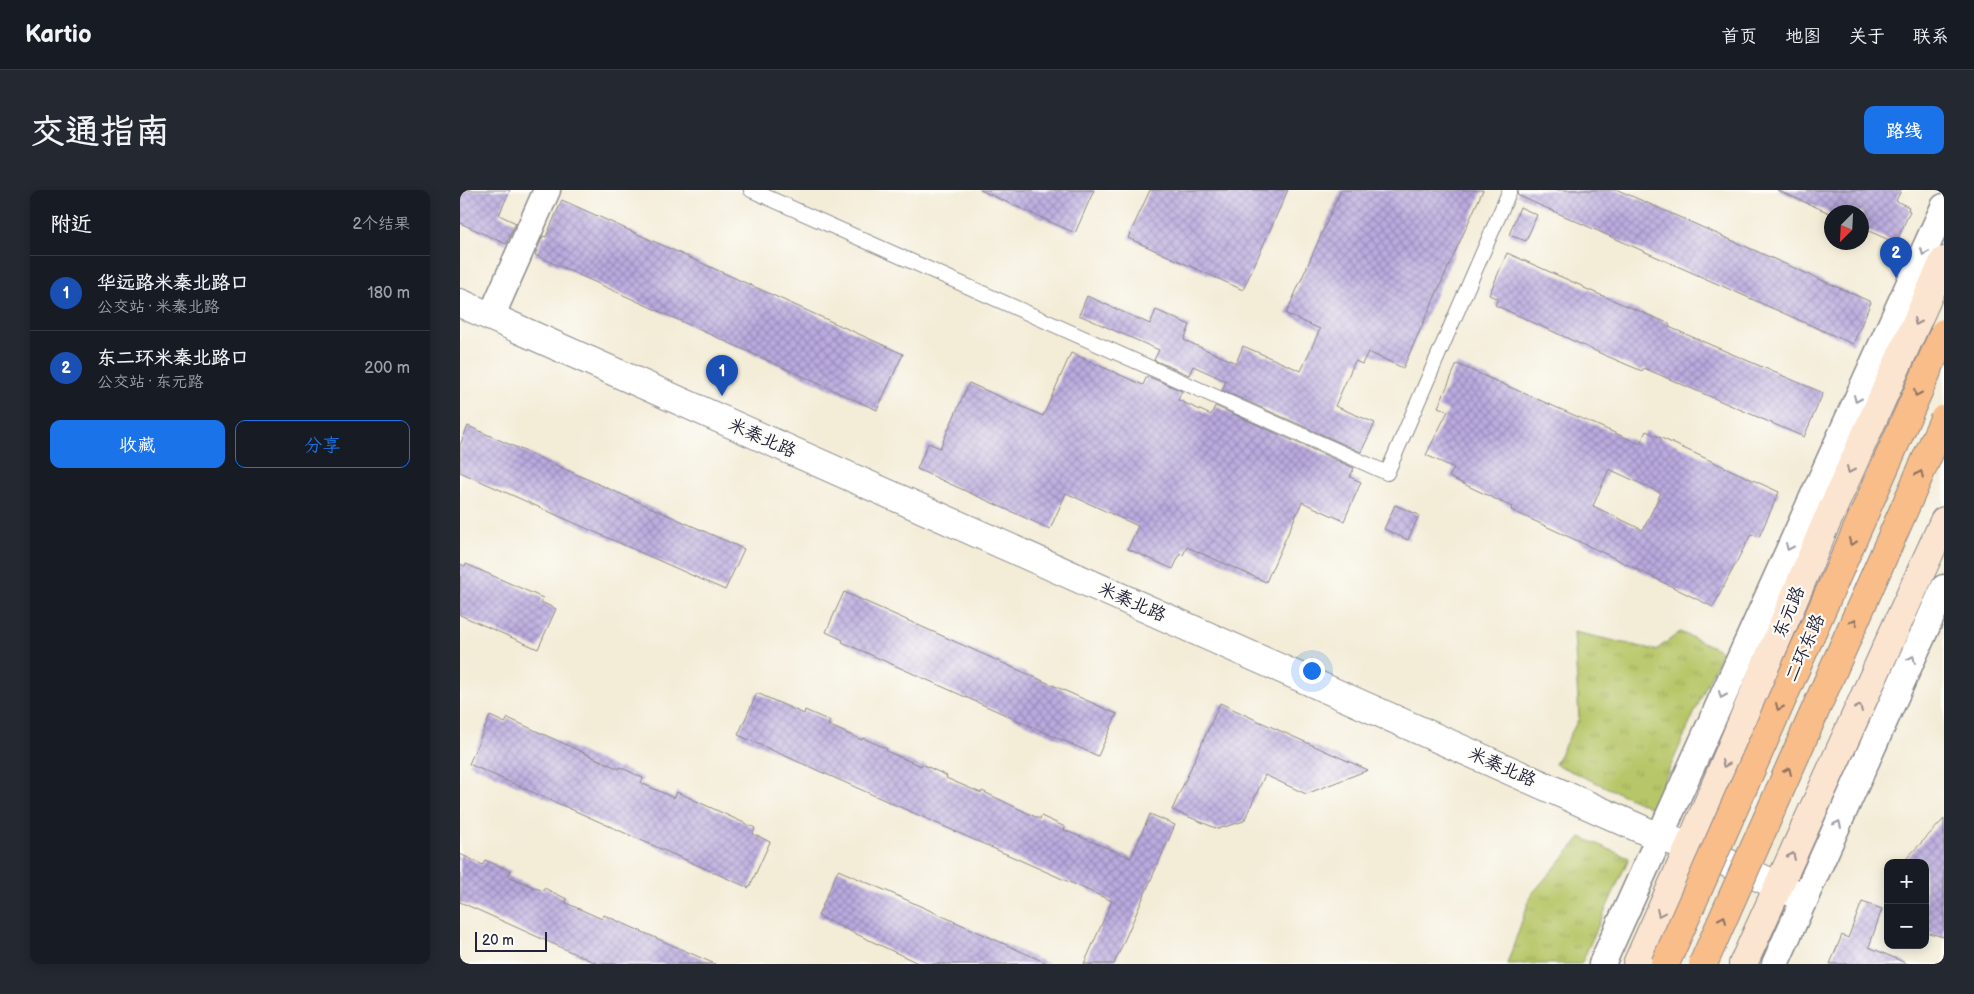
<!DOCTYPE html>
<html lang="zh">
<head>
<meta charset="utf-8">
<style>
	body { margin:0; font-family:"Balsamiq Sans","LXGW WenKai TC",sans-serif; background:#242831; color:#f1f3f6 }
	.controls { position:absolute; right:15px; bottom:15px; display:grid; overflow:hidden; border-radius:10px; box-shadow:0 2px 12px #0003 }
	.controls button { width:45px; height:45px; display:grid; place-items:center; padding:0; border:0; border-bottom:1px solid #363941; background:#171b24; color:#f1f3f6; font:25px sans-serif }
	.compass { position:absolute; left:1364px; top:15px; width:45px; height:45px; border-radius:50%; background:#171b24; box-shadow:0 2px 12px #0003; rotate:204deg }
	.scale { position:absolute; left:15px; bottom:12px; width:72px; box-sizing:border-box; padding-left:5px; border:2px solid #22223b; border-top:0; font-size:14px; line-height:18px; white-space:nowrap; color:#22223b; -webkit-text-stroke:4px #fdfcf7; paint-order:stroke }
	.you { position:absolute; left:851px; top:480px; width:18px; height:18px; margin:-12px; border:4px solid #fff; border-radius:50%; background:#1a73e8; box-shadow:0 0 0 8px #1a73e833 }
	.badge { display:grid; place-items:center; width:32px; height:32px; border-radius:50%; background:#1a73e8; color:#fff; font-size:16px; font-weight:700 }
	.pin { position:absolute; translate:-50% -41px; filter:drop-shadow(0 1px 2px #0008) }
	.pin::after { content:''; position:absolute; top:26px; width:18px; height:15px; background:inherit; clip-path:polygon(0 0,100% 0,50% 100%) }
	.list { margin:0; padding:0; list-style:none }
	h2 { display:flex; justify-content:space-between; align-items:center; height:65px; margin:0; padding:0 20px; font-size:21px }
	h2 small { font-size:16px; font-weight:400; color:#9ea1a6 }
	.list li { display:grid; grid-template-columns:32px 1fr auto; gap:15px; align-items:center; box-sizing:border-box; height:75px; padding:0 20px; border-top:1px solid #363941 }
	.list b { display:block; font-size:19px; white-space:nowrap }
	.list p { margin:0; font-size:16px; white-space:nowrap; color:#9ea1a6 }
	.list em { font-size:16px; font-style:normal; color:#9ea1a6 }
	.actions { display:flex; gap:10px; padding:15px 20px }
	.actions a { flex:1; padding:11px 0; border:1px solid #1a73e8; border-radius:10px; text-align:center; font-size:18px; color:#1a73e8 }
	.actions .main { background:#1a73e8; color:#fff }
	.map { position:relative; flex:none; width:1484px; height:774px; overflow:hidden; border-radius:10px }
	header { display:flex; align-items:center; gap:30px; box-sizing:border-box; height:70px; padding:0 25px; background:#171b24; border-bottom:1px solid #363941 }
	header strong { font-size:24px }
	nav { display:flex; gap:28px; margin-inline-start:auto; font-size:18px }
	.intro { display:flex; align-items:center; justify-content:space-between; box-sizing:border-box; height:120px; padding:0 30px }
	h1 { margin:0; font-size:35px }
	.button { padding:12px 22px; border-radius:10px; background:#1a73e8; color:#fff; font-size:18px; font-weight:700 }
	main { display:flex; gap:30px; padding:0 30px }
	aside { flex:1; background:#171b24; border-radius:10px; box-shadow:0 2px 12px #0003 }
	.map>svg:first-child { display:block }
	.grass { fill:url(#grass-tufts); stroke:#6c7452 }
	.building { fill:url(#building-cross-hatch); fill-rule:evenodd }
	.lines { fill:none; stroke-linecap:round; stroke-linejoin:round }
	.service-casing { stroke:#8a8789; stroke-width:16 }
	.minor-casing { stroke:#8a8789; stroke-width:29 }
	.tertiary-casing { stroke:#8a8789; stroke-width:30 }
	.secondary-casing { stroke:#8a8789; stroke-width:30 }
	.service { stroke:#fff; stroke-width:14 }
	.minor { stroke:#fff; stroke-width:26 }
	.tertiary { stroke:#fff; stroke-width:28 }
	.secondary { stroke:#fce5d0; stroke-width:28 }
	.trunk-bridge-casing { stroke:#8a8789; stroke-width:30; stroke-linecap:butt }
	.trunk-bridge { stroke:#f8bd89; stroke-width:28 }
	.oneway { stroke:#9c9ca7 }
	.oneway2 { stroke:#9a8d8d }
	.oneway3 { stroke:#8d7062 }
	.labels { text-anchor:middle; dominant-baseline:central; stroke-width:4.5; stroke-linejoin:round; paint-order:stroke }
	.street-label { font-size:18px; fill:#22223b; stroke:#fdfcf7 }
</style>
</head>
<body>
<header>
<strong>Kartio</strong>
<nav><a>首页</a><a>地图</a><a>关于</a><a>联系</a></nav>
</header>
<div class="intro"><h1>交通指南</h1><a class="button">路线</a></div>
<main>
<aside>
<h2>附近<small>2个结果</small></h2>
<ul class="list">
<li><span class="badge" style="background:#1a4fb4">1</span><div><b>华远路米秦北路口</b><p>公交站 · 米秦北路</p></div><em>180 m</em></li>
<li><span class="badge" style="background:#1a4fb4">2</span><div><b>东二环米秦北路口</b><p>公交站 · 东元路</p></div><em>200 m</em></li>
</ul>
<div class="actions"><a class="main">收藏</a><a>分享</a></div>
</aside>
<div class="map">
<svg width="1484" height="774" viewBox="0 0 1484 774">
	<defs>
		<pattern id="grass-tufts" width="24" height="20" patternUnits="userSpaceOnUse" patternTransform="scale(1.25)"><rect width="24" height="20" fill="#b7c668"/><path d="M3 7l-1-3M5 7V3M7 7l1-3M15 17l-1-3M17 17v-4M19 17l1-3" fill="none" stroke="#9daa5b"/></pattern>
		<pattern id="building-cross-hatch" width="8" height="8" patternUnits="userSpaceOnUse" patternTransform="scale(1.25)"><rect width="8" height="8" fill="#baaadf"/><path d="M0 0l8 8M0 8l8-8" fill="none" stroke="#978ab6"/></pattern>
	</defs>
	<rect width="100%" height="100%" fill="#fdfcf7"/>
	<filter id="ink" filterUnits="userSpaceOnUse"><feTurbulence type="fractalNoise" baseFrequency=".02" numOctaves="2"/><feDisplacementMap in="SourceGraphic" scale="10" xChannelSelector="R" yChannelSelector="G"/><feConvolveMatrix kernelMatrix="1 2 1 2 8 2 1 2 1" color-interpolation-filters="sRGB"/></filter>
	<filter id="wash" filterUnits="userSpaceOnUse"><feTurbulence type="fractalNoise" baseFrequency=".0096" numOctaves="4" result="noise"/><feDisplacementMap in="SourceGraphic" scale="20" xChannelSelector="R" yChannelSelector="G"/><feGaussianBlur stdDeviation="1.12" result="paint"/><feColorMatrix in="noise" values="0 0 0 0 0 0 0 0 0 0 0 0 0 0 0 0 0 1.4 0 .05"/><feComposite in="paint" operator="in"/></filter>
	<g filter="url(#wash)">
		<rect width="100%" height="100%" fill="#f3ecd7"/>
		<path class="grass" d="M1114,442L1196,460L1220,442L1262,461L1192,618L1095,574L1119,528Z
			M1121,647L1169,668L1121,774H1047L1071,705Z"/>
		<g id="blocks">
			<path class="building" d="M0,0H50L39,25L56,33L46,54L0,33Z
				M520,0H634L615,43Z
				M690,0H828L783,100L668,48Z
				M881,0H1023L943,178L908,162L902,174L895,171L875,216L915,233L901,262L762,200L766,191L733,176L729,185L694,170L699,160L619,125L627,106L690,134L696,120L730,135L724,150L776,173L783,156L841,181L860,139L826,124Z
				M1059,0H1158L1411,112L1393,154L1057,5Z
				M1317,0H1441L1436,11L1449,17L1448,20L1450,21L1436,53L1402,38V22H1372V24Z
				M102,10L443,164L417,220L75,65L83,46L86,47Z
				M1060,17L1077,25L1066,51L1049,45Z
				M1047,63L1124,97V98L1210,134L1209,137L1363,203L1344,247L1184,178L1182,181L1142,164L1035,115L1038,109L1029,105Z
				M611,163L683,195L687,186L722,201L718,210L751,225L755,216L894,278L890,287L901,292L884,331L842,312L806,392L727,357L723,365L720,364L713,379L668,359L678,336L606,303L590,339L457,279L468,253L480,258L509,193L583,226Z
				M997,174L1180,254L1186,241L1319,302L1299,347L1291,344L1253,417L1150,366L1051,320L1052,317L989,287L994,278L966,265L988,221L978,217ZM1149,279L1201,303L1183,340L1133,316Z
				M8,236L284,359L265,400L0,282V255Z
				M935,315L959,325L948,350L924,339Z
				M0,374L5,376L6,374L83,408L81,412L96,419L78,459L0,425Z
				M384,402L657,524L638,566L382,452L383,450L366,442Z
				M297,503L344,524L345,520L370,531L368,535L402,550L403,548L427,559L426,561L461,576L462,574L487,586L486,588L521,603L522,601L580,629L581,626L605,637L604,640L671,668L690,624L715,635L654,774H624L652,711L278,545Z
				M760,513L796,530L908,580L846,604L805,585L784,631L758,639L712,620Z
				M30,526L45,533L48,528L159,579L160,577L183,588L181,593L214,608L217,602L295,638L293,644L310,652L289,698L9,574Z
				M1484,629V747L1465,742V673H1442Z
				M0,664L23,675L25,670L51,681L48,686L83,701L84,698L107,709L106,713L142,729L144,725L255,774H138L0,712Z
				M378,680L429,702L589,774H460L358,726Z
				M1402,712L1422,719L1409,757L1448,774H1370L1382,745L1388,748Z"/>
		</g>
	</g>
	<g filter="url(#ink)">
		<use href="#blocks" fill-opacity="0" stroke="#8a8789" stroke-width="1"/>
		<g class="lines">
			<defs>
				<path id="service" d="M291,0L927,283L1050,0"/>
				<path id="minor" d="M31,127L87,0
					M1142,774L1484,17
					M1315,774L1484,398"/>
				<path id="tertiary" d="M0,113L1199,647L1230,656L1345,708"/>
				<path id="secondary" d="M1177,774L1230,656L1363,340L1484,71
					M1283,774L1484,331"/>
			</defs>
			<use href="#service" class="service-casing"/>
			<use href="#minor" class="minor-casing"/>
			<use href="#tertiary" class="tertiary-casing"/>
			<use href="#secondary" class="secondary-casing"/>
			<use href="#service" class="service"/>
			<use href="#minor" class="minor"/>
			<use href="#tertiary" class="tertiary"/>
			<use href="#secondary" class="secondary"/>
			<defs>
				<path id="trunk-bridge" d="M1205,774L1484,143
					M1243,774L1484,229"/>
			</defs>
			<use href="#trunk-bridge" class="trunk-bridge-casing"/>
			<use href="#trunk-bridge" class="trunk-bridge"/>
		</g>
		<defs><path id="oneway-chevron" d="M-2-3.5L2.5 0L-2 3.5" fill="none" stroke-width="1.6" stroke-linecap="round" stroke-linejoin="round" transform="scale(1.25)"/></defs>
		<g class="oneway">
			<use href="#oneway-chevron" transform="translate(1464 62) rotate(114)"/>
			<use href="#oneway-chevron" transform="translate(1397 209) rotate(114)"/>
			<use href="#oneway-chevron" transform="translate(1329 357) rotate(114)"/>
			<use href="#oneway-chevron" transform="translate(1452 469) rotate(-66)"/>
			<use href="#oneway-chevron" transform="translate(1262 505) rotate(114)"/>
			<use href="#oneway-chevron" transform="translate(1378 634) rotate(-66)"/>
		</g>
		<g class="oneway2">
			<use href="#oneway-chevron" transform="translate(1457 132) rotate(114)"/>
			<use href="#oneway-chevron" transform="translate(1390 280) rotate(114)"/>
			<use href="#oneway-chevron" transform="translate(1399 518) rotate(-66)"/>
			<use href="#oneway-chevron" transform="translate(1265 574) rotate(113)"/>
			<use href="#oneway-chevron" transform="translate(1332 666) rotate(-66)"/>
			<use href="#oneway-chevron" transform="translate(1200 723) rotate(115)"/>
		</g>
		<g class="oneway3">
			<use href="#oneway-chevron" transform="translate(1457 203) rotate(114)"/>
			<use href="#oneway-chevron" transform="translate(1460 284) rotate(-66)"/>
			<use href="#oneway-chevron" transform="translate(1392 352) rotate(114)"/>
			<use href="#oneway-chevron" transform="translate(1394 432) rotate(-66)"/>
			<use href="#oneway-chevron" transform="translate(1319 517) rotate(114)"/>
			<use href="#oneway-chevron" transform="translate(1328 581) rotate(-66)"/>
			<use href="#oneway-chevron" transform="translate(1263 729) rotate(-66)"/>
		</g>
	</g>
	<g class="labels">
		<g class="street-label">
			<text transform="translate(302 248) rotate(24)">米秦北路</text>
			<text transform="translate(672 412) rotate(24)">米秦北路</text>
			<text transform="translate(1329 422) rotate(-67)">东元路</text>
			<text transform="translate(1345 458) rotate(-66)">二环东路</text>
			<text transform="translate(1042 577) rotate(24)">米秦北路</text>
		</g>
	</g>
</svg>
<div class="controls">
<button>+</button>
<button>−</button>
</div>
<svg class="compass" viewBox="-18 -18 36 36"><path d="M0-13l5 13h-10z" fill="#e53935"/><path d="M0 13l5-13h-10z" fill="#9ea1a6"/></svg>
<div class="scale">20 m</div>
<div class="you"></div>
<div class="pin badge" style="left:262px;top:206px;background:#1a4fb4">1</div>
<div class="pin badge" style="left:1436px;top:88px;background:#1a4fb4">2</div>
</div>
</main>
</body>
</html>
